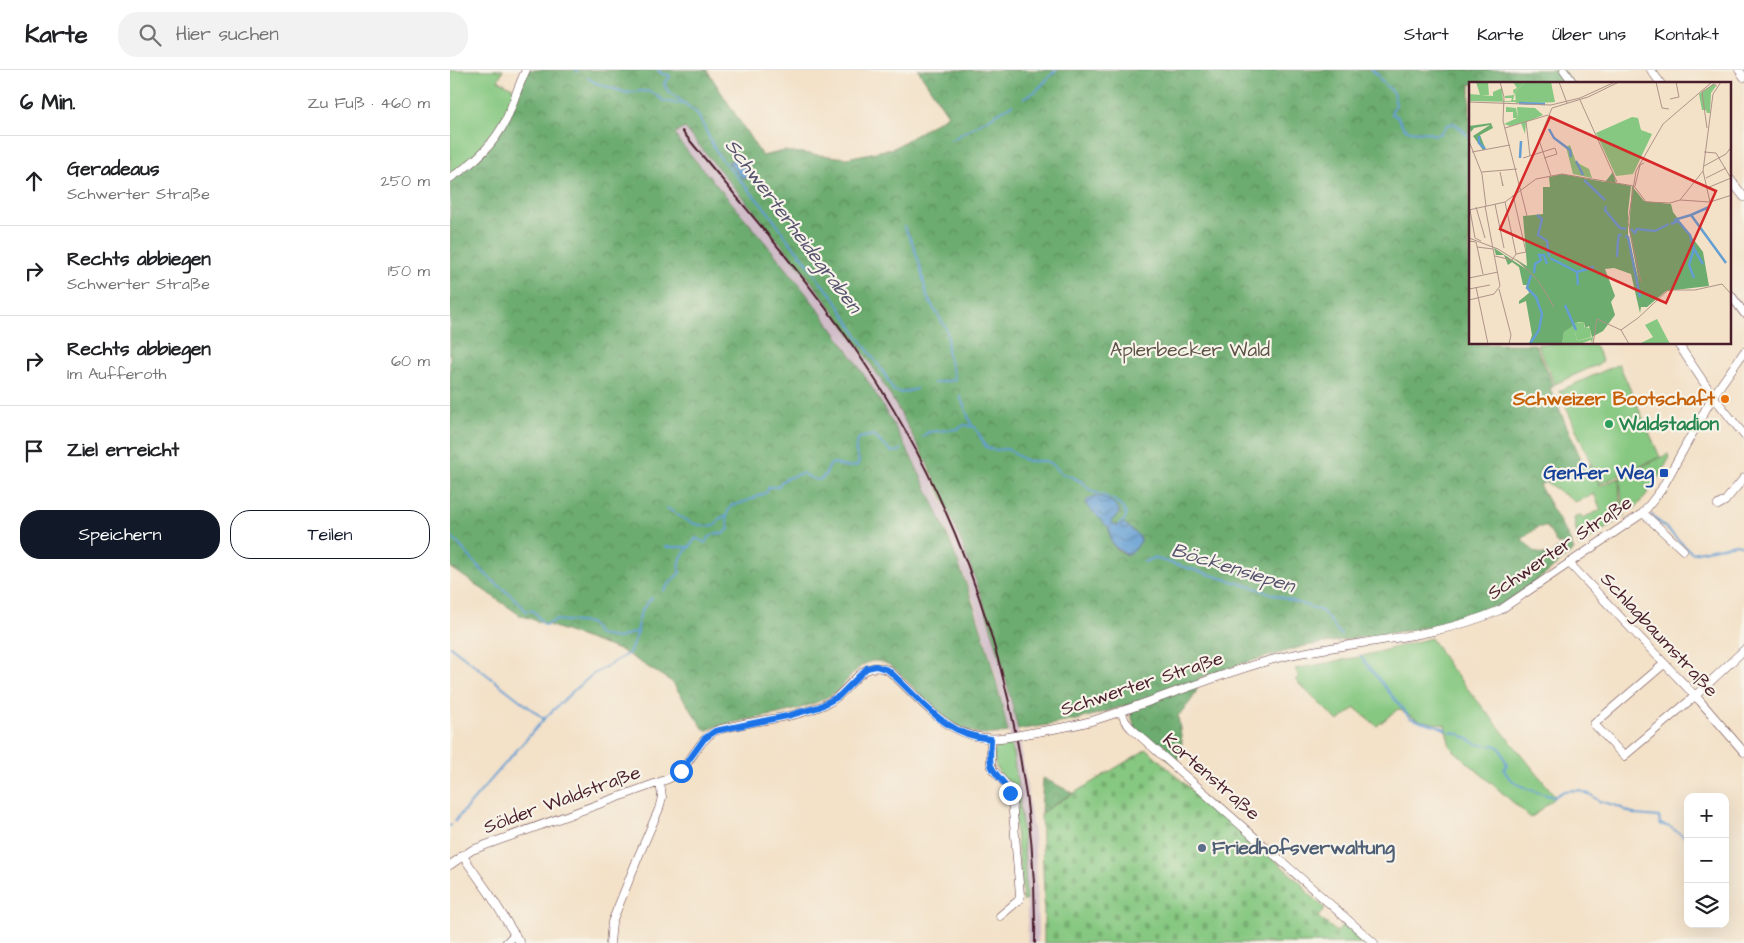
<!DOCTYPE html>
<html lang="de">
<head>
<meta charset="utf-8">
<style>
	body { margin:0; font-family:"Architects Daughter",sans-serif; background:#f2f2f2; color:#202124 }
	.controls { position:absolute; right:15px; bottom:15px; display:grid; overflow:hidden; border-radius:10px; box-shadow:0 5px 20px #0002 }
	.controls button { width:45px; height:45px; display:grid; place-items:center; padding:0; border:0; border-bottom:1px solid #e0e0e0; background:#fff; color:#202124; font:25px sans-serif }
	.stop { position:absolute; width:15px; height:15px; margin:-11px; border:4px solid #1a73e8; border-radius:50%; background:#fff }
	.stop.end { background:#1a73e8; border-color:#fff; box-shadow:0 1px 5px #0008 }
	.list { margin:0; padding:0; list-style:none }
	h2 { display:flex; justify-content:space-between; align-items:center; height:65px; margin:0; padding:0 20px; font-size:21px }
	h2 small { font-size:16px; font-weight:400; color:#757577 }
	.list li { display:grid; grid-template-columns:32px 1fr auto; gap:15px; align-items:center; box-sizing:border-box; height:90px; padding:0 20px; border-top:1px solid #e0e0e0 }
	.list b { display:block; font-size:19px; white-space:nowrap }
	.list p { margin:0; font-size:16px; white-space:nowrap; color:#757577 }
	.list em { font-size:16px; font-style:normal; color:#757577 }
	.actions { display:flex; gap:10px; padding:15px 20px }
	.actions a { flex:1; padding:11px 0; border:1px solid #111827; border-radius:20px; text-align:center; font-size:18px; color:#111827 }
	.actions .main { background:#111827; color:#fff }
	.icon { flex:none; width:28px; height:28px; fill:none; stroke:currentColor; stroke-width:2; stroke-linecap:round; stroke-linejoin:round }
	.map { position:relative; flex:none; width:1294px; height:873px; overflow:hidden }
	header { display:flex; align-items:center; gap:30px; box-sizing:border-box; height:70px; padding:0 25px; background:#fff; border-bottom:1px solid #e0e0e0 }
	header strong { font-size:24px }
	nav { display:flex; gap:28px; margin-inline-start:auto; font-size:18px }
	.search { width:350px; height:45px; background:#f2f2f2; display:flex; align-items:center; gap:12px; box-sizing:border-box; padding:0 18px; border-radius:20px; color:#757577; font-size:19px }
	main { display:flex }
	aside { flex:1; background:#fff }
	.map>svg:first-child { display:block }
	.railway { fill:#d1bdc9 }
	.green { fill:#86c881; stroke:#687456 }
	.forest { fill:url(#forest-crowns); stroke:#5b664d; fill-rule:evenodd }
	.cemetery { fill:url(#cemetery-stones); stroke:#687456 }
	.water { fill:url(#water-waves); stroke:#565e7f }
	.lines { fill:none; stroke-linecap:round; stroke-linejoin:round }
	.stream { stroke:#639ed3; stroke-width:2 }
	.minor-casing { stroke:#633c43; stroke-width:9 }
	.minor { stroke:#fff; stroke-width:8 }
	.rail { stroke:#4a1f2b; stroke-width:2 }
	.minor-bridge-casing { stroke:#633c43; stroke-width:9; stroke-linecap:butt }
	.minor-bridge { stroke:#fff; stroke-width:8 }
	.route { stroke:#1a73e8; stroke-width:6 }
	.food-dot { fill:#e8710a; stroke:#f7f3e8; stroke-width:2 }
	.leisure-dot { fill:#2e9e5b; stroke:#f7f3e8; stroke-width:2 }
	.transit-dot { fill:#1a4fb4; stroke:#f7f3e8; stroke-width:2 }
	.service-dot { fill:#5c6f8a; stroke:#f7f3e8; stroke-width:2 }
	.labels { text-anchor:middle; dominant-baseline:central; stroke-width:4.5; stroke-linejoin:round; paint-order:stroke }
	.park-label { font-size:19px; fill:#5c5245; stroke:#f7f3e8 }
	.food-label { font-size:19px; font-weight:bold; fill:#c56008; stroke:#f7f3e8; text-anchor:end }
	.leisure-label { font-size:19px; font-weight:bold; fill:#27864d; stroke:#f7f3e8; text-anchor:start }
	.transit-label { font-size:19px; font-weight:bold; fill:#164399; stroke:#f7f3e8; text-anchor:end }
	.street-label { font-size:19px; fill:#4a1f2b; stroke:#f7f3e8 }
	.service-label { font-size:19px; font-weight:bold; fill:#4e5e75; stroke:#f7f3e8; text-anchor:start }
	.water-label { font-size:20px; font-style:italic; fill:#54526e; stroke:#f7f3e8 }
	.inset-river { fill:none; stroke:#639ed3; stroke-width:2.5 }
	.inset-road { fill:none; stroke:#af9389; stroke-width:1 }
	.view { fill:#d62828; fill-opacity:0.15; stroke:#d62828; stroke-width:2.5 }
	.inset-edge { fill:none; stroke:#4a1f2b; stroke-width:2.5 }
</style>
</head>
<body>
<header>
<strong>Karte</strong>
<div class="search"><svg class="icon" aria-label="search" viewBox="0 0 24 24"><circle cx="10" cy="10" r="6"/><path d="M15 15l6 6"/></svg>Hier suchen</div>
<nav><a>Start</a><a>Karte</a><a>Über uns</a><a>Kontakt</a></nav>
</header>
<main>
<aside>
<h2>6 Min.<small>Zu Fuß · 460 m</small></h2>
<ul class="list">
<li><svg class="icon" aria-label="ahead" viewBox="0 0 24 24"><path d="M12 20V5M6 11l6-6 6 6"/></svg><div><b>Geradeaus</b><p>Schwerter Straße</p></div><em>250 m</em></li>
<li><svg class="icon" aria-label="right" viewBox="0 0 24 24"><path d="M7 20v-9h11M14 6l5 5-5 5"/></svg><div><b>Rechts abbiegen</b><p>Schwerter Straße</p></div><em>150 m</em></li>
<li><svg class="icon" aria-label="right" viewBox="0 0 24 24"><path d="M7 20v-9h11M14 6l5 5-5 5"/></svg><div><b>Rechts abbiegen</b><p>Im Aufferoth</p></div><em>60 m</em></li>
<li><svg class="icon" aria-label="arrive" viewBox="0 0 24 24"><path d="M6 21V4h12l-3 4 3 4H6"/></svg><div><b>Ziel erreicht</b></div></li>
</ul>
<div class="actions"><a class="main">Speichern</a><a>Teilen</a></div>
</aside>
<div class="map">
<svg width="1294" height="873" viewBox="0 0 1294 873">
	<defs>
		<pattern id="forest-crowns" width="20" height="18" patternUnits="userSpaceOnUse" patternTransform="scale(1.25)"><rect width="20" height="18" fill="#6cac6f"/><path d="M2 6a3 3 0 1 1 6 0M12 15a3 3 0 1 1 6 0" fill="none" stroke="#5b8b5b"/></pattern>
		<pattern id="cemetery-stones" width="16" height="16" patternUnits="userSpaceOnUse" patternTransform="scale(1.25)"><rect width="16" height="16" fill="#86c881"/><path d="M2 7V4a2 2 0 0 1 4 0v3zM10 15v-3a2 2 0 0 1 4 0v3z" fill="#75ab70"/></pattern>
		<pattern id="water-waves" width="16" height="10" patternUnits="userSpaceOnUse" patternTransform="scale(1.25)"><rect width="16" height="10" fill="#639ed3"/><path d="M0 5q4-4 8 0t8 0" fill="none" stroke="#5480ab"/></pattern>
	</defs>
	<rect width="100%" height="100%" fill="#f7f3e8"/>
	<filter id="ink" filterUnits="userSpaceOnUse"><feTurbulence type="fractalNoise" baseFrequency=".02" numOctaves="2"/><feDisplacementMap in="SourceGraphic" scale="10" xChannelSelector="R" yChannelSelector="G"/><feConvolveMatrix kernelMatrix="1 2 1 2 8 2 1 2 1" color-interpolation-filters="sRGB"/></filter>
	<filter id="wash" filterUnits="userSpaceOnUse"><feTurbulence type="fractalNoise" baseFrequency=".0096" numOctaves="4" result="noise"/><feDisplacementMap in="SourceGraphic" scale="20" xChannelSelector="R" yChannelSelector="G"/><feGaussianBlur stdDeviation="1.12" result="paint"/><feColorMatrix in="noise" values="0 0 0 0 0 0 0 0 0 0 0 0 0 0 0 0 0 1.4 0 .05"/><feComposite in="paint" operator="in"/></filter>
	<g filter="url(#wash)">
		<rect width="100%" height="100%" fill="#f3e1c8"/>
		<path class="railway" d="M233,58H235L365,216L402,267L440,324L466,373L516,482L548,578L570,670L584,765L587,811L588,873H578L575,785L567,708L561,672L545,602L524,532L499,466L453,371L404,291L366,237L228,70L225,64Z"/>
		<path class="green" d="M0,0H53L48,10L66,20L55,49L35,78L0,105Z
			M1087,274H1144L1153,292L1105,314Z
			M1169,294L1210,387L1150,414L1109,321Z
			M1218,384L1220,387C1210,406 1199,423 1184,439L1180,433L1172,436L1170,407Z
			M1140,394L1150,416L1169,408L1170,437L1175,445L1129,477L1124,448L1131,445L1132,448L1151,440L1144,424L1125,432L1096,412Z
			M981,568L999,596L1106,727L1081,748L1000,677L995,655L969,650L948,639L927,656L905,638L888,651L845,610L849,607L845,599L909,587Z
			M561,672C570,725 575,777 576,831H573L562,721L547,699L544,689V681L548,676Z"/>
		<path class="forest" d="M77,0H257L312,86L334,81L397,88L444,78L498,45L468,0H1113L1123,14H1020V274H1085L1104,316L1100,318L1134,396L1089,415L1119,468L1124,480L1097,503L1051,536L1023,547L993,555L855,576L794,593L749,608C747,627 740,632 728,646L732,672L726,696L685,658L678,635L627,650L568,660C542,543 501,428 440,325C383,228 305,145 235,58L225,63L228,70C289,142 353,213 405,291C480,405 530,530 558,662C509,673 486,640 454,608C447,600 437,591 425,591C407,591 396,617 381,625C350,644 304,647 268,656L255,661L222,612L172,581L70,545L0,497V109L37,80ZM669,444L661,451C666,456 668,456 674,453L690,467L691,471L683,482L675,485C670,482 662,477 661,470C659,463 661,460 656,454ZM1088,457H1097L1108,475L1111,473L1113,476L1104,481L1103,487L1085,482L1072,469Z
			M593,708L623,723L591,743Z"/>
		<path class="cemetery" d="M697,679L746,724L757,731L852,814L858,823L875,838L868,847L887,862L894,854L917,873H594V823L591,743Z"/>
		<path class="water" d="M285,88L299,98V103L296,108H292L278,92Z
			M645,426C656,427 662,431 669,439V444L661,451C666,457 668,456 674,453L690,467L691,471L683,482L676,485L664,476L661,471L659,458L636,435L637,430Z"/>
		<g class="lines">
			<path class="stream" d="M126,0L127,1
				M208,0L212,4L219,5L220,7L214,13L217,20L247,43L268,85L319,143L338,170L356,191L370,212L382,225L407,265L434,303L443,320L452,323L466,319
				M922,0L928,5L930,10L943,22L946,35L942,40V44L948,47C958,71 967,56 985,65L991,63L997,55L1004,53L1020,67
				M138,8L146,13L177,23L191,21L202,22L214,31L231,34
				M574,28L586,21L606,0
				M501,70L562,35
				M454,157L463,174L470,196L477,227L496,258L498,267L497,280L505,310L484,313
				M510,326L522,356
				M473,367L478,362L508,359L514,355L525,357L536,377L544,380L557,379L573,389L579,391H595L602,394L612,404L620,406L632,412L641,421C657,428 667,427 676,444L675,450L669,454V456
				M439,379L442,382L450,381L451,379
				M217,438C232,448 249,461 267,454L269,449L275,446
				M1202,445L1242,483L1286,474L1294,476
				M0,465C14,479 25,495 41,509C53,520 66,527 76,541L82,540C89,545 89,551 95,555L106,550L140,553L149,565L168,568L188,561C188,547 191,538 202,528
				M215,477H240
				M694,492L704,488L805,518L863,538L872,541L891,565
				M213,521L230,502C227,485 237,482 246,468L255,473L258,468L266,463L273,464L279,459C276,448 275,444 282,435C293,435 305,426 316,423L319,417H328C331,408 344,406 352,403C369,414 373,412 380,395L384,393L395,397L407,396L409,390C405,382 404,376 409,368L424,365L433,375L441,380
				M0,576L94,649L122,622L142,605L179,583L188,562
				M910,586L960,648C969,652 989,654 996,660
				M1001,662C1015,663 1022,676 1036,675
				M1040,676L1044,675L1050,678L1057,695L1054,699C1059,716 1089,723 1104,727L1114,721L1128,720L1141,725L1149,731L1167,736L1186,745L1209,747L1210,754L1220,757L1238,769
				M5,751L94,649
				M0,756L1,755"/>
		</g>
	</g>
	<g filter="url(#ink)">
		<g class="lines">
			<defs>
				<path id="minor" d="M1114,0L1124,14
					M1201,0L1211,14
					M1289,0L1294,7
					M0,108C23,94 44,74 56,50C63,34 68,16 76,0
					M1280,109L1294,127
					M1280,224L1294,243
					M1228,274L1263,326L1294,365
					M1268,435L1275,431L1294,408
					M1193,443L1233,480
					M1119,493L1250,631L1294,682
					M1214,594L1144,654L1174,686L1245,626L1294,580
					M671,641L675,651L681,658L924,873
					M570,665C596,660 623,657 648,649C709,630 766,604 828,588C901,570 980,571 1050,540L1193,443L1211,420L1263,326L1294,282
					M541,669V694L543,700L557,715L562,730L570,825L569,830L550,846
					M12,785L39,823L70,873
					M0,795L22,780L218,709C241,698 244,674 265,661C302,649 343,650 378,633C402,621 410,588 438,600C476,633 502,677 559,667
					M56,873L65,864
					M160,873L162,852L189,785L209,739L212,727L210,712"/>
			</defs>
			<use href="#minor" class="minor-casing"/>
			<use href="#minor" class="minor"/>
			<path class="rail" d="M232,61C291,133 353,203 405,279C523,451 588,665 585,873"/>
			<defs>
				<path id="minor-bridge" d="M559,667L570,665"/>
			</defs>
			<use href="#minor-bridge" class="minor-bridge-casing"/>
			<use href="#minor-bridge" class="minor-bridge"/>
		</g>
	</g>
	<g class="lines" filter="url(#ink)">
		<path class="route" d="M231,701L254,669L265,661L337,646L369,637L389,626L417,598L426,596L438,600C471,629 494,666 541,669C541,677 539,687 541,695C544,705 556,712 560,723"/>
	</g>
	<circle class="food-dot" cx="1275" cy="329" r="5"/>
	<circle class="leisure-dot" cx="1159" cy="354" r="5"/>
	<rect class="transit-dot" x="1209" y="398" width="10" height="10" rx="2.5"/>
	<circle class="service-dot" cx="752" cy="778" r="5"/>
	<g class="labels">
		<g class="park-label">
			<text x="740" y="280">Aplerbecker Wald</text>
		</g>
		<g class="food-label">
			<text x="1265" y="329">Schweizer Bootschaft</text>
		</g>
		<g class="leisure-label">
			<text x="1169" y="354">Waldstadion</text>
		</g>
		<g class="transit-label">
			<text x="1204" y="403">Genfer Weg</text>
		</g>
		<g class="street-label">
			<text transform="translate(1110 478) rotate(-34)">Schwerter Straße</text>
			<text transform="translate(1209 565) rotate(47)">Schlagbaumstraße</text>
			<text transform="translate(692 614) rotate(-18)">Schwerter Straße</text>
			<text transform="translate(761 707) rotate(41)">Kortenstraße</text>
			<text transform="translate(112 730) rotate(-20)">Sölder Waldstraße</text>
		</g>
		<g class="service-label">
			<text x="762" y="778">Friedhofsverwaltung</text>
		</g>
		<g class="water-label">
			<text transform="translate(343 156) rotate(53)">Schwerterheidegraben</text>
			<text transform="translate(783 498) rotate(17)">Böckensiepen</text>
		</g>
	</g>
	<g transform="translate(1019 12)">
		<rect width="262" height="262" fill="#f3e1c8"/>
		<path d="M7,0H19L20,13H11ZM44,0H56L46,10L44,18L86,21L0,19V12L24,14V10L33,6L34,19H42L43,16H36V14L45,13L44,8L48,6ZM37,25L47,26L49,36L48,25L66,26L74,33L57,40L56,52L52,41L41,44L35,42L48,36H44V30H37ZM101,63L107,80L120,87L123,96L104,92L97,65ZM188,237L201,262H170L184,255L176,243ZM104,241L108,259L124,255L123,262L122,258L111,262H93L95,250Z" fill="#86c881"/>
		<path d="M22,41L24,46L11,53L17,68H14L4,54L21,43L5,46L2,50L0,44ZM144,90L147,101L162,104L159,130V154L170,200L160,148L163,104L175,119L202,122L204,130L234,170L240,204L197,209L178,225H172L171,231L162,192L145,186L136,187L146,214L142,220L146,233L134,249L123,255L120,244L116,246L115,240H109L95,250L93,262H60L63,253L58,225L57,219L50,222V219L60,211L58,203H54L50,185L43,180L39,183L35,173H27L25,166L57,187L45,176L58,184L54,134L74,132V105H81L80,95L93,92L136,100Z" fill="#6cac6f"/>
		<path d="M163,35L169,36L172,48L183,52L164,92L147,94L127,51Z" fill="#86c881"/>
		<path d="M56,0H82L86,20L47,21L46,10ZM244,2L247,4L242,11L241,31H238L237,28H233L230,12ZM115,240V245L121,246L122,255L108,259L104,241Z" fill="#86c881"/>
		<path class="inset-river" d="M50,21L76,22M80,47L85,56L101,68L102,75M10,54V61L16,67M51,76L52,59M107,79L114,93M115,98L136,118M137,124L136,128L151,146L157,147M68,133L73,137L69,153L78,159L80,175M222,133L240,125M205,138L222,133L257,181M202,142L209,139L221,153L225,167L220,183L225,196M162,147L166,151L168,147L186,149L200,142M156,154L159,155L171,215M225,167L234,182M148,175L149,158L150,153H153M81,176L108,190L109,203M108,190L125,185M65,191L66,182L72,178L70,173H75L78,182M96,223L107,248M61,262L70,248L73,232L67,215L58,206L62,193"/>
		<path class="inset-road" d="M31,0L35,15L34,39L58,134M90,0L98,21M187,0L193,26L200,27M201,17L210,15L207,0M111,18L148,100M0,20L82,23L111,16L146,0M57,39L61,74M36,46L79,33M238,46L233,10L245,2L248,4M0,59L13,92L17,124M3,70L41,63M235,70L247,71L263,98M54,76L86,66L88,72L75,76M235,84L257,72L263,64M234,89L241,120M13,90L48,87M31,90L34,104L33,100M82,94L70,58L83,26L119,15L150,0M237,96L257,86M166,104L171,83L175,81M238,106L262,96M44,113L57,170L47,172M211,118L241,120L263,113M36,120L47,172M26,122L35,166M7,125L16,156M0,128L36,120L67,97L93,92L165,104L177,120L201,121L211,118L234,89L244,12L252,0M1,128L6,156L12,159M0,156L29,167L53,182L71,201L85,225M0,159L7,160L14,192M8,165L24,167M26,174L43,178L47,172M0,196L29,190M172,200L159,140L167,89L194,42L243,0M7,205L19,262M0,207L21,203M30,207L42,253L40,262M0,218L25,212L31,204L16,124M152,248L169,236L199,208H226L253,202L263,213M152,248L160,262M124,262L128,237L152,248"/>
		<path class="view" d="M81,35L247,109L197,221L31,147Z"/>
		<rect width="262" height="262" class="inset-edge"/>
	</g>
</svg>
<div class="controls">
<button>+</button>
<button>−</button>
<button><svg class="icon" aria-label="layers" viewBox="0 0 24 24"><path d="M12 4l9 5-9 5-9-5zM3 14l9 5 9-5"/></svg></button>
</div>
<div class="stop" style="left:231px;top:701px"></div>
<div class="stop end" style="left:560px;top:723px"></div>
</div>
</main>
</body>
</html>
